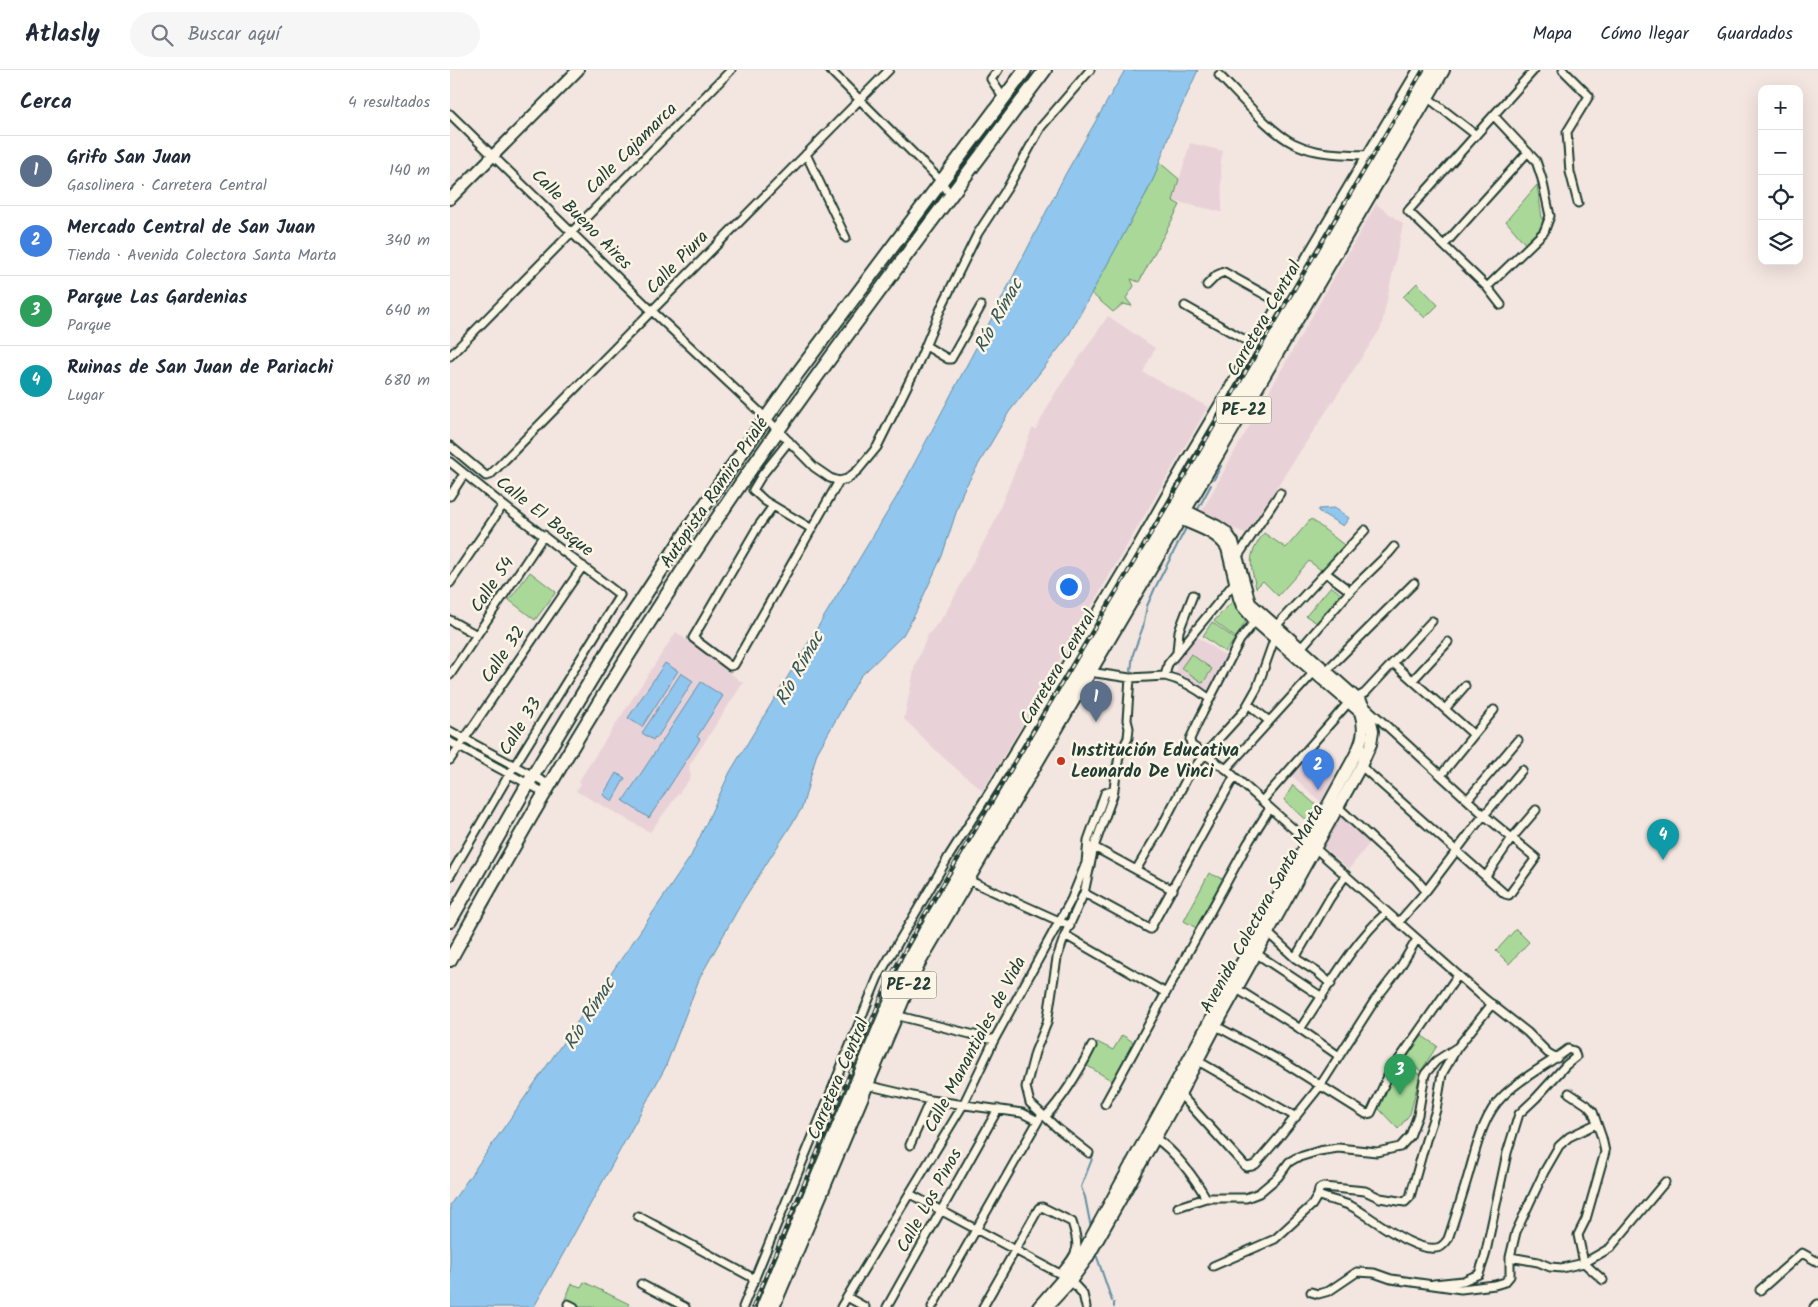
<!DOCTYPE html>
<html lang="es">
<head>
<meta charset="utf-8">
<style>
	body { margin:0; font-family:Kalam,sans-serif; background:#f6f6f7; color:#1f2937 }
	.controls { position:absolute; right:15px; top:15px; display:grid; overflow:hidden; border-radius:10px; box-shadow:0 5px 20px #0002 }
	.controls button { width:45px; height:45px; display:grid; place-items:center; padding:0; border:0; border-bottom:1px solid #e0e1e3; background:#fff; color:#1f2937; font:25px sans-serif }
	.you { position:absolute; left:618px; top:516px; width:18px; height:18px; margin:-12px; border:4px solid #fff; border-radius:50%; background:#1a73e8; box-shadow:0 0 0 8px #1a73e833 }
	.badge { display:grid; place-items:center; width:32px; height:32px; border-radius:50%; background:#0b8043; color:#fff; font-size:16px; font-weight:700 }
	.pin { position:absolute; translate:-50% -41px; filter:drop-shadow(0 1px 2px #0008) }
	.pin::after { content:''; position:absolute; top:26px; width:18px; height:15px; background:inherit; clip-path:polygon(0 0,100% 0,50% 100%) }
	.list { margin:0; padding:0; list-style:none }
	h2 { display:flex; justify-content:space-between; align-items:center; height:65px; margin:0; padding:0 20px; font-size:21px }
	h2 small { font-size:16px; font-weight:400; color:#747a83 }
	.list li { display:grid; grid-template-columns:32px 1fr auto; gap:15px; align-items:center; box-sizing:border-box; height:70px; padding:0 20px; border-top:1px solid #e0e1e3 }
	.list b { display:block; font-size:19px; white-space:nowrap }
	.list p { margin:0; font-size:16px; white-space:nowrap; color:#747a83 }
	.list em { font-size:16px; font-style:normal; color:#747a83 }
	.icon { flex:none; width:28px; height:28px; fill:none; stroke:currentColor; stroke-width:2; stroke-linecap:round; stroke-linejoin:round }
	.map { position:relative; flex:none; width:1368px; height:1237px; overflow:hidden }
	header { display:flex; align-items:center; gap:30px; box-sizing:border-box; height:70px; padding:0 25px; background:#fff; border-bottom:1px solid #e0e1e3 }
	header strong { font-size:24px }
	nav { display:flex; gap:28px; margin-inline-start:auto; font-size:18px }
	.search { width:350px; height:45px; background:#f6f6f7; display:flex; align-items:center; gap:12px; box-sizing:border-box; padding:0 18px; border-radius:28px; color:#747a83; font-size:19px }
	main { display:flex }
	aside { flex:1; background:#fff }
	.map>svg:first-child { display:block }
	.built { fill:#e8d2d8 }
	.green { fill:#a9d898; stroke:#648a66 }
	.water { fill:#91c6ef; stroke:#638fa4 }
	.lines { fill:none; stroke-linecap:round; stroke-linejoin:round }
	.stream { stroke:#638fa4; stroke-width:2 }
	.street-casing { stroke:#1f3d34; stroke-width:11 }
	.secondary-casing { stroke:#1f3d34; stroke-width:14 }
	.highway-casing { stroke:#1f3d34; stroke-width:16 }
	.street { stroke:#fcf5e5; stroke-width:7 }
	.secondary { stroke:#fcf5e5; stroke-width:10 }
	.highway { stroke:#fcf5e5; stroke-width:12 }
	.rail-casing { stroke:#1f3d34; stroke-width:4 }
	.rail { stroke:#fcf5e5; stroke-width:2; stroke-dasharray:5.5; stroke-linecap:butt }
	.poi-dot { fill:#c8321e; stroke:#fcf5e5; stroke-width:2 }
	.labels { text-anchor:middle; dominant-baseline:central; stroke-width:5; stroke-linejoin:round; paint-order:stroke }
	.shield { fill:#fcf5e5; stroke:#617469; stroke-width:1 }
	.shield-label { font-size:16px; font-weight:bold; fill:#1f3d34 }
	.street-label { font-size:18px; fill:#1f3d34; stroke:#fcf5e5 }
	.poi-label { font-size:18px; font-weight:bold; fill:#1f3d34; stroke:#fcf5e5; text-anchor:start }
	.water-label { font-size:19px; font-style:italic; fill:#365859; stroke:#fcf5e5 }
</style>
</head>
<body>
<header>
<strong>Atlasly</strong>
<div class="search"><svg class="icon" aria-label="search" viewBox="0 0 24 24"><circle cx="10" cy="10" r="6"/><path d="M15 15l6 6"/></svg>Buscar aquí</div>
<nav><a>Mapa</a><a>Cómo llegar</a><a>Guardados</a></nav>
</header>
<main>
<aside>
<h2>Cerca<small>4 resultados</small></h2>
<ul class="list">
<li><span class="badge" style="background:#5c6f8a">1</span><div><b>Grifo San Juan</b><p>Gasolinera · Carretera Central</p></div><em>140 m</em></li>
<li><span class="badge" style="background:#3f7fe0">2</span><div><b>Mercado Central de San Juan</b><p>Tienda · Avenida Colectora Santa Marta</p></div><em>340 m</em></li>
<li><span class="badge" style="background:#2e9e5b">3</span><div><b>Parque Las Gardenias</b><p>Parque</p></div><em>640 m</em></li>
<li><span class="badge" style="background:#0f9aa8">4</span><div><b>Ruinas de San Juan de Pariachi</b><p>Lugar</p></div><em>680 m</em></li>
</ul>
</aside>
<div class="map">
<svg width="1368" height="1237" viewBox="0 0 1368 1237">
	<rect width="100%" height="100%" fill="#f3e5df"/>
	<filter id="ink" filterUnits="userSpaceOnUse"><feTurbulence type="fractalNoise" baseFrequency=".02" numOctaves="2"/><feDisplacementMap in="SourceGraphic" scale="10" xChannelSelector="R" yChannelSelector="G"/><feConvolveMatrix kernelMatrix="1 2 1 2 8 2 1 2 1" color-interpolation-filters="sRGB"/></filter>
	<g filter="url(#ink)">
		<path class="built" d="M740,73L773,81L771,90L772,142L723,131Z
			M926,134L953,154L931,258L796,464L751,443L781,388Z
			M658,246L705,278L693,302L758,337L533,721L496,690L454,649L465,595L478,565L495,544L543,455L582,359H586L605,323Z
			M226,562L293,613L239,696L241,707L200,762L126,721L131,714L128,712Z
			M745,565L778,588L760,622L725,603L728,599L724,592Z
			M859,683L886,707L871,732L840,704Z
			M891,746L921,771L899,799L873,777Z"/>
		<path class="green" d="M709,92L729,109L723,131L730,135L689,212L681,209L684,216L676,228L682,236L673,234L663,242L641,223L698,120L705,105Z
			M1087,115L1093,154L1076,175L1056,151Z
			M967,213L988,235L975,248L953,227Z
			M861,449L894,475L872,501L859,491L828,526L813,511L806,518C800,491 797,487 814,463L836,478Z
			M80,502L106,522L85,550L59,530Z
			M881,516L892,525L867,553L856,546Z
			M783,531L787,539L798,547L786,568L764,551Z
			M762,552L785,569L775,582L753,566Z
			M741,584L762,599L753,613L731,598Z
			M843,715L867,736L859,752L834,730Z
			M759,803L775,810L748,859L734,851Z
			M1066,859L1079,872L1059,894L1046,881Z
			M672,965L685,973L664,1012L636,995L647,972L663,980Z
			M972,966L987,976L971,1001L955,990Z
			M953,994L970,1005L960,1044L948,1059L929,1039L941,1010Z
			M134,1212L179,1234L177,1237H129L115,1229L122,1214L131,1217Z"/>
		<path class="water" d="M675,0H748L721,60L705,105L698,120L617,268L559,342L513,421L492,486L466,542L453,565L410,607L367,683L352,738L292,832L250,907L215,998L84,1237H0V1135L185,869L241,786L280,702L446,428L545,242L616,103Z
			M885,438L899,448L893,456L868,441L869,439Z
			M215,593L228,601L192,657L178,648Z
			M231,603L243,611L207,668L205,667L203,670L192,663Z
			M251,612L273,626L247,667L250,669L199,748L173,731Z
			M166,703L175,708L162,731L153,725Z"/>
		<g class="lines">
			<path class="stream" d="M764,409L771,396
				M748,439L761,415
				M681,601L683,584L693,557L697,536L705,518L737,456
				M674,648L675,630
				M660,717C661,709 661,701 663,693C666,679 676,669 675,655
				M625,835L632,811
				M608,874L615,855
				M629,1071L642,1081V1089L631,1117L635,1127L641,1158
				M647,1187L662,1231
				M664,1233V1237"/>
			<defs>
				<path id="street" d="M380,0L491,111L501,126
					M548,0L541,9L554,29
					M1113,0L1139,26L1117,62L1120,102L1128,133
					M769,5C788,24 820,62 843,73C859,81 874,83 892,84C907,85 919,86 934,81
					M977,27L1026,65
					M0,44L202,241L315,347L364,397L380,408L389,411L397,409L408,400L427,377L467,296L492,236L528,163L558,117L591,57L640,0
					M356,84L396,168
					M994,175L1078,82
					M757,215L767,205L774,202L830,233
					M1037,217L1094,162L1100,146L1092,109L1086,91L1044,46
					M1051,235L1037,217L958,141L1084,0
					M735,236L804,275
					M476,276L498,289H501L531,236
					M0,286L281,0
					M339,371L312,405L303,420L315,431L362,459
					M0,376L36,406L40,405L439,0
					M0,392L53,435L170,525L60,703L0,806
					M0,426L14,404
					M323,436L307,458L243,568L280,596L284,595L389,411
					M788,486L830,423
					M876,503L900,521
					M0,513L53,435
					M0,550L27,565
					M805,551L790,570L749,650L740,669L741,675L776,699L1035,929L1077,962L1098,983L1107,988
					M825,557L915,460
					M851,578L902,519L939,483L944,477
					M727,582L729,561L743,525
					M943,593L1023,664
					M877,600L964,513
					M639,602L680,608L715,606L718,594L785,512
					M0,605L94,465
					M715,606C732,610 746,618 760,629
					M963,610L998,572
					M798,634L819,651
					M995,639L1015,616
					M0,661L100,715
					M0,672L95,723
					M0,690L133,496
					M911,696L1055,824L1059,825L1086,788L1034,745L915,636
					M776,699L865,601
					M992,704L1044,640
					M1018,729L1068,670
					M812,731L899,632L915,623L982,551
					M888,737L966,809L976,821
					M644,777L723,820
					M686,800L711,758L737,708L754,685L794,641L807,618L825,567
					M1036,806L1062,768L1086,740
					M518,810L620,856
					M634,823L700,859L784,707
					M949,852L976,821L1025,756L1072,700
					M818,863L845,888L867,902L881,914
					M615,865L716,923
					M807,884L872,927
					M845,888L880,828L896,805
					M787,919L843,954L889,986
					M445,945L544,970
					M766,956L833,992L916,1044L921,1043L939,1004L1008,905
					M850,959C877,920 902,873 937,842
					M748,991L846,1047
					M416,1015L480,1030L572,1043L588,1051
					M1119,1023L1137,1035L1143,1042L1152,1068L1155,1082L1136,1149L1128,1165L1134,1193L1153,1210
					M730,1024L796,1097L802,1096L806,1094L830,1066L870,1016L925,930L949,899L967,869
					M655,1034L798,773L820,738
					M595,1047C615,1026 629,1002 642,976
					M705,1068C724,1080 745,1108 756,1128
					M460,1075L480,1030
					M639,1083L607,1058L580,1033L576,1017L585,982L597,953L607,888L615,865L634,823L644,777L663,725L669,686L678,668L679,658L677,650L680,608
					M460,1124L614,1206
					M868,1125C878,1130 890,1131 901,1136C921,1146 967,1186 990,1177C994,1175 996,1172 998,1169C1005,1148 1012,1127 1018,1106C1026,1080 1032,1046 1053,1026C1072,1007 1096,996 1118,979L1124,981L1126,987L1116,995L1086,1028L1069,1044L1057,1083L1035,1186L1029,1204L1013,1211L984,1214
					M728,1137L756,1128H796L809,1123L828,1107L839,1092L846,1088L869,1081L888,1078L927,1082L950,1077L960,1066L968,1045L975,1004L986,991L1006,978
					M188,1146L305,1209
					M1060,1187L1088,1192L1100,1197L1112,1198L1134,1193L1160,1178L1215,1112
					M763,1196L825,1169L862,1135L868,1125L869,1119L873,1117L915,1121L930,1128L955,1132L960,1127L976,1070L986,1040L992,1004L1007,978L1042,934
					M621,1211L633,1224L636,1237
					M191,1214L235,1237
					M1310,1220L1352,1183L1368,1192
					M861,1222L868,1224L879,1221L907,1202L924,1203L941,1209L1011,1219L1045,1215L1055,1212L1060,1206V1187L1066,1162L1094,1102L1109,1076L1119,1067L1146,1054
					M397,1227L415,1237
					M118,1234L124,1237
					M293,1237L428,907L499,786L545,713L688,474L735,391L967,0
					M391,1237L513,1035L544,970L621,830L636,793L638,770L655,723L664,720
					M437,1237L548,1039
					M482,1237L592,1044
					M533,1237L589,1138L592,1137L622,1152C631,1180 628,1182 610,1204
					M1364,1237L1368,1234"/>
				<path id="secondary" d="M0,129L128,0
					M588,1237L628,1191L903,689C912,672 916,661 910,642L805,551L792,536L789,528L777,478C767,462 747,457 730,449
					M597,1237L621,1211L637,1189L730,1024L766,956L911,696L921,674L923,661L921,651L912,633L800,533L783,472L776,462L767,456L735,440"/>
				<path id="highway" d="M0,851L78,714L162,575L243,452L347,304L575,0
					M0,890C100,708 208,529 329,359C415,238 506,119 595,0
					M313,1237L436,942L459,890L485,844L982,0
					M323,1237L467,896L993,0"/>
			</defs>
			<use href="#street" class="street-casing"/>
			<use href="#secondary" class="secondary-casing"/>
			<use href="#highway" class="highway-casing"/>
			<use href="#street" class="street"/>
			<use href="#secondary" class="secondary"/>
			<use href="#highway" class="highway"/>
			<defs>
				<path id="rail" d="M303,1237L438,911L469,854L704,458L973,0"/>
			</defs>
			<use href="#rail" class="rail-casing"/>
			<use href="#rail" class="rail"/>
		</g>
	</g>
	<circle class="poi-dot" cx="611" cy="691" r="5"/>
	<g class="labels">
		<g class="shield">
			<rect x="766.5" y="326.5" width="55" height="27" rx="4"/>
			<rect x="431.5" y="901.5" width="55" height="27" rx="4"/>
		</g>
		<g class="shield-label">
			<text x="794" y="340">PE-22</text>
			<text x="459" y="915">PE-22</text>
		</g>
		<g class="street-label">
			<text transform="translate(182 79) rotate(-45)">Calle Cajamarca</text>
			<text transform="translate(131 150) rotate(45)">Calle Bueno Aires</text>
			<text transform="translate(228 193) rotate(-46)">Calle Piura</text>
			<text transform="translate(815 249) rotate(-60)">Carretera Central</text>
			<text transform="translate(265 423) rotate(-56)">Autopista Ramiro Prialé</text>
			<text transform="translate(94 447) rotate(38)">Calle El Bosque</text>
			<text transform="translate(43 515) rotate(-56)">Calle 54</text>
			<text transform="translate(54 585) rotate(-56)">Calle 32</text>
			<text transform="translate(609 598) rotate(-59)">Carretera Central</text>
			<text transform="translate(71 657) rotate(-58)">Calle 33</text>
			<text transform="translate(813 839) rotate(-61)">Avenida Colectora Santa Marta</text>
			<text transform="translate(526 975) rotate(-62)">Calle Manantiales de Vida</text>
			<text transform="translate(389 1009) rotate(-67)">Carretera Central</text>
			<text transform="translate(480 1131) rotate(-61)">Calle Los Pinos</text>
		</g>
		<g class="poi-label">
			<text x="621" y="681">Institución Educativa<tspan x="621" dy="21">Leonardo De Vinci</tspan></text>
		</g>
		<g class="water-label">
			<text transform="translate(549 246) rotate(-61)">Río Rímac</text>
			<text transform="translate(350 599) rotate(-61)">Río Rímac</text>
			<text transform="translate(140 944) rotate(-58)">Río Rímac</text>
		</g>
	</g>
</svg>
<div class="controls">
<button>+</button>
<button>−</button>
<button><svg class="icon" aria-label="locate" viewBox="0 0 24 24"><circle cx="12" cy="12" r="6"/><path d="M12 2v4M12 18v4M2 12h4M18 12h4"/></svg></button>
<button><svg class="icon" aria-label="layers" viewBox="0 0 24 24"><path d="M12 4l9 5-9 5-9-5zM3 14l9 5 9-5"/></svg></button>
</div>
<div class="you"></div>
<div class="pin badge" style="left:646px;top:652px;background:#5c6f8a">1</div>
<div class="pin badge" style="left:868px;top:720px;background:#3f7fe0">2</div>
<div class="pin badge" style="left:950px;top:1025px;background:#2e9e5b">3</div>
<div class="pin badge" style="left:1213px;top:790px;background:#0f9aa8">4</div>
</div>
</main>
</body>
</html>
